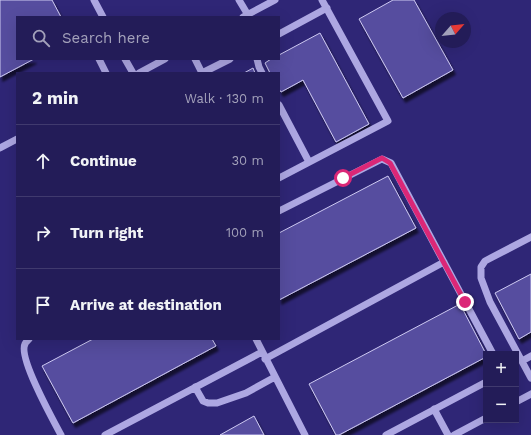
<!DOCTYPE html>
<html lang="en">
<head>
<meta charset="utf-8">
<style>
	body { margin:0; font-family:"Work Sans",sans-serif; background:#2f2961; color:#f1f3f6 }
	.controls { position:absolute; right:12px; bottom:12px; display:grid; overflow:hidden; border-radius:0px; box-shadow:0 4px 16px #0002 }
	.controls button { width:36px; height:36px; display:grid; place-items:center; padding:0; border:0; border-bottom:1px solid #403a6e; background:#231c58; color:#f1f3f6; font:20px sans-serif }
	.compass { position:absolute; left:435px; top:12px; width:36px; height:36px; border-radius:50%; background:#231c58; box-shadow:0 4px 16px #0002; rotate:62deg }
	.stop { position:absolute; width:12px; height:12px; margin:-9px; border:3px solid #db2777; border-radius:50%; background:#fff }
	.stop.end { background:#db2777; border-color:#fff; box-shadow:0 1px 4px #0008 }
	.list { margin:0; padding:0; list-style:none }
	h2 { display:flex; justify-content:space-between; align-items:center; height:52px; margin:0; padding:0 16px; font-size:17px }
	h2 small { font-size:13px; font-weight:400; color:#a3a1ba }
	.list li { display:grid; grid-template-columns:26px 1fr auto; gap:12px; align-items:center; box-sizing:border-box; height:72px; padding:0 16px; border-top:1px solid #403a6e }
	.list b { display:block; font-size:15px; white-space:nowrap }
	.list em { font-size:13px; font-style:normal; color:#a3a1ba }
	.icon { flex:none; width:22px; height:22px; fill:none; stroke:currentColor; stroke-width:2; stroke-linecap:round; stroke-linejoin:round }
	.map { position:relative; flex:none; width:531px; height:435px; overflow:hidden }
	.search { position:absolute; background:#231c58; box-shadow:0 4px 16px #0002; left:16px; top:16px; width:264px; height:44px; display:flex; align-items:center; gap:10px; box-sizing:border-box; padding:0 14px; border-radius:0px; color:#a3a1ba; font-size:15px }
	.panel { position:absolute; background:#231c58; box-shadow:0 4px 16px #0002; left:16px; top:72px; width:264px; height:268px; border-radius:0px }
	.map>svg:first-child { display:block }
	.building { fill:#574e9f; stroke:#cdc9f2; filter:url(#shadow) }
	.lines { fill:none; stroke-linecap:round; stroke-linejoin:round }
	.minor { stroke:#ada7e2; stroke-width:7 }
	.route { stroke:#db2777; stroke-width:5 }
</style>
</head>
<body>
<div class="map">
<svg width="531" height="435" viewBox="0 0 531 435">
	<defs>
		<filter id="shadow"><feDropShadow dx="2.5" dy="4.5" stdDeviation="1" flood-color="#0009"/></filter>
	</defs>
	<rect width="100%" height="100%" fill="#2f2676"/>
	<path class="building" d="M0,0H52L61,17H17V59H34L0,77Z
		M393,0H414L453,70L403,98L359,19Z
		M320,33L369,124L336,142L303,80L281,92L279,89V73H270L265,63L271,59H279V55Z
		M253,68L255,73H244Z
		M388,176L416,228L279,300V233Z
		M531,274V332L519,339L495,293Z
		M460,304L486,354V357L339,435H336L309,384Z
		M93,339H212L216,346L73,423L42,366Z
		M254,416L264,435H220Z"/>
	<g class="lines">
		<path class="minor" d="M94,0L103,17
			M239,0L248,15
			M243,17L275,0
			M279,34L327,8
			M99,59L106,73
			M125,59L133,73
			M195,59L202,73
			M257,59L259,67L262,73
			M139,73L165,59
			M202,73L230,59
			M279,105L309,162
			M0,148L17,139
			M279,178L388,121L322,0
			M279,211L382,159L391,163L493,354
			M531,237L485,261L481,267V278L490,302L531,378
			M29,339C29,339 25,343 25,344C18,357 53,420 61,435
			M256,339L305,435
			M265,359L444,262
			M522,361L531,356
			M195,387L203,401L208,403H217L246,393L275,377
			M516,402L531,394
			M434,409L448,435
			M105,435L262,352
			M386,435L486,382
			M454,435L486,418"/>
	</g>
	<g class="lines">
		<path class="route" d="M343,178L382,158L390,163L465,302"/>
	</g>
</svg>
<div class="controls">
<button>+</button>
<button>−</button>
</div>
<svg class="compass" viewBox="-18 -18 36 36"><path d="M0-13l5 13h-10z" fill="#e53935"/><path d="M0 13l5-13h-10z" fill="#a3a1ba"/></svg>
<div class="stop" style="left:343px;top:178px"></div>
<div class="stop end" style="left:465px;top:302px"></div>
<div class="search"><svg class="icon" aria-label="search" viewBox="0 0 24 24"><circle cx="10" cy="10" r="6"/><path d="M15 15l6 6"/></svg>Search here</div>
<section class="panel">
<h2>2 min<small>Walk · 130 m</small></h2>
<ul class="list">
<li><svg class="icon" aria-label="ahead" viewBox="0 0 24 24"><path d="M12 20V5M6 11l6-6 6 6"/></svg><div><b>Continue</b></div><em>30 m</em></li>
<li><svg class="icon" aria-label="right" viewBox="0 0 24 24"><path d="M7 20v-9h11M14 6l5 5-5 5"/></svg><div><b>Turn right</b></div><em>100 m</em></li>
<li><svg class="icon" aria-label="arrive" viewBox="0 0 24 24"><path d="M6 21V4h12l-3 4 3 4H6"/></svg><div><b>Arrive at destination</b></div></li>
</ul>
</section>
</div>
</body>
</html>
